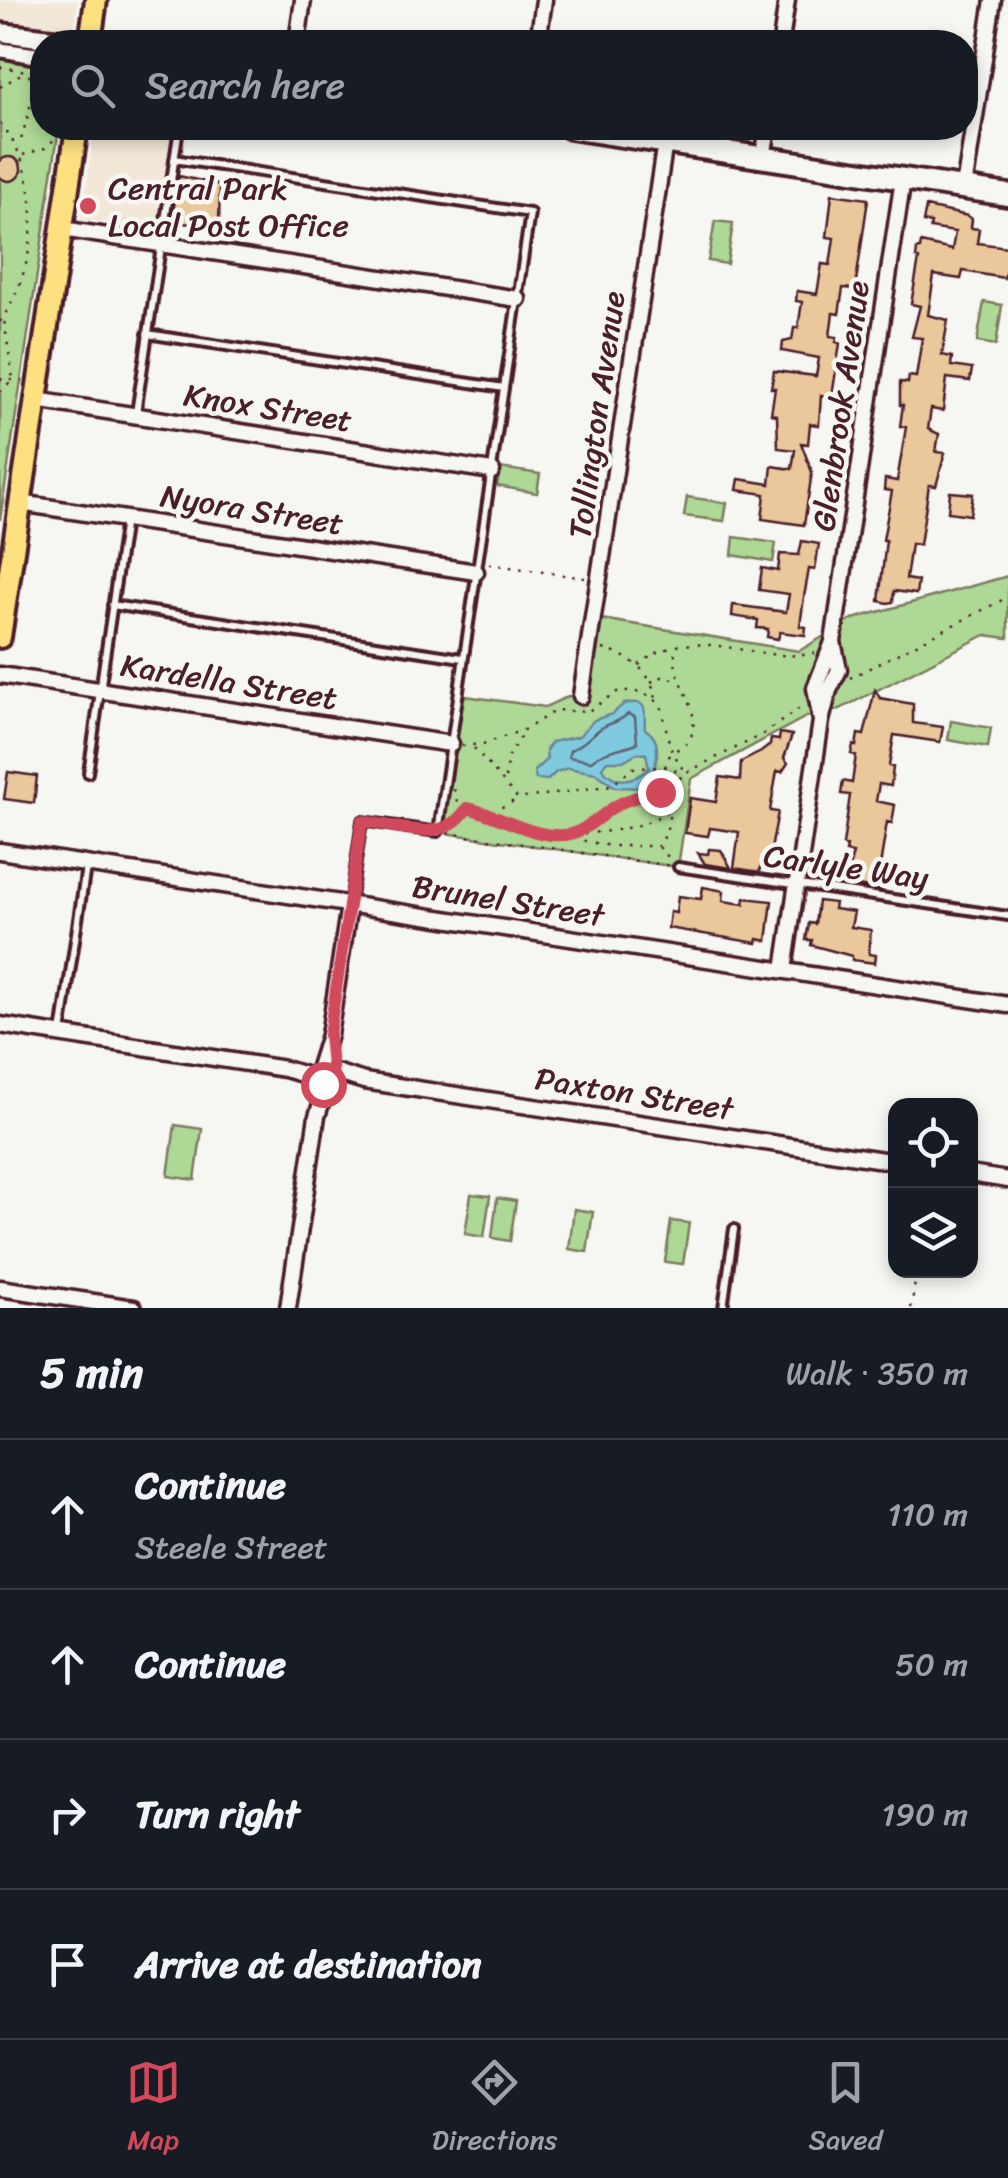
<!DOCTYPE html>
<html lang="en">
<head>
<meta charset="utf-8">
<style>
	body { margin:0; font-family:Sriracha,sans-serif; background:#20242c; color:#f1f3f6 }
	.controls { position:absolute; right:30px; bottom:30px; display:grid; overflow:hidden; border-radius:20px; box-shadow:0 5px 15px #0003 }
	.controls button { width:90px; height:90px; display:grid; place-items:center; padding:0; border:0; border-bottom:2px solid #363941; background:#171b24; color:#f1f3f6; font:50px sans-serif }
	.stop { position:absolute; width:30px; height:30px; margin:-22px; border:8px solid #d1495b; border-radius:50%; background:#fff }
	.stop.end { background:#d1495b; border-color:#fff; box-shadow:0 2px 10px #0008 }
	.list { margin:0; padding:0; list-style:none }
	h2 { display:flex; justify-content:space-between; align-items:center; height:130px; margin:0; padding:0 40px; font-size:42px }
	h2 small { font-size:32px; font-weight:400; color:#9ea1a6 }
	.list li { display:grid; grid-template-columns:65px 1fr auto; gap:30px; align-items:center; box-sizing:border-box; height:150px; padding:0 40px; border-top:2px solid #363941 }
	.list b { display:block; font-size:38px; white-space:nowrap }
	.list p { margin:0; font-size:32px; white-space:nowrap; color:#9ea1a6 }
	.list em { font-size:32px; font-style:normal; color:#9ea1a6 }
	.icon { flex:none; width:55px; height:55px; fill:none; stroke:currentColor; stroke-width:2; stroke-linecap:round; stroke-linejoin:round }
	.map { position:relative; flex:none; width:1008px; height:1308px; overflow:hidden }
	.search { position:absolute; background:#171b24; box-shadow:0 5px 15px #0003; left:30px; right:30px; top:30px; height:110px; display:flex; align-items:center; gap:25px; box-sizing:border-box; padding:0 35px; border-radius:40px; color:#9ea1a6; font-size:38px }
	.sheet { height:730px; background:#171b24 }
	nav { display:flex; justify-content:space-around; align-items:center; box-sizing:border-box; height:140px; border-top:2px solid #363941; background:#171b24; font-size:28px; color:#9ea1a6 }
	nav a { display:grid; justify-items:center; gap:5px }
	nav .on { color:#d1495b }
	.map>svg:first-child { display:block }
	.built { fill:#f3e8d8 }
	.green { fill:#aed895; stroke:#7c7c60; stroke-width:2.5 }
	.water { fill:#80cae0; stroke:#6a8698; stroke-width:2.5; fill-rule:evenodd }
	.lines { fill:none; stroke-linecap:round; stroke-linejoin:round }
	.shore { stroke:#606373; stroke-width:2.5 }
	.building { fill:#ebc79c; stroke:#4a1f2b; stroke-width:2.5 }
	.lane-casing { stroke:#4a1f2b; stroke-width:14 }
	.street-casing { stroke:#4a1f2b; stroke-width:21 }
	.secondary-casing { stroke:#4a1f2b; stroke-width:28 }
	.primary-casing { stroke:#4a1f2b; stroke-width:28 }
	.path { stroke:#4a1f2b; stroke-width:2.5; stroke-dasharray:2.5 8; stroke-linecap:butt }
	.lane { stroke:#f6f6f2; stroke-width:6 }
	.street { stroke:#f6f6f2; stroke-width:14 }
	.secondary { stroke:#f6f6f2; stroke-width:20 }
	.primary { stroke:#fde080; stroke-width:20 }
	.tram { stroke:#4a1f2b; stroke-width:2.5 }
	.route { stroke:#d1495b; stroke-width:12 }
	.poi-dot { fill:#d1495b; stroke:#f6f6f2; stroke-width:4 }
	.labels { text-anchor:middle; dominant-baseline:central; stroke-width:9; stroke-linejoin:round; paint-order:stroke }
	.poi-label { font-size:32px; fill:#4a1f2b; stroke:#f6f6f2; text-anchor:start }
	.street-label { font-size:32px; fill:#4a1f2b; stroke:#f6f6f2 }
</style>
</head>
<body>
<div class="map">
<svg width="1008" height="1308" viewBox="0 0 1008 1308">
	<rect width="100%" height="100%" fill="#f6f6f2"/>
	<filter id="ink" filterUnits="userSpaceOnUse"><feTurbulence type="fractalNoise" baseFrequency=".01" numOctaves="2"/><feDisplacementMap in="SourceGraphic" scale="20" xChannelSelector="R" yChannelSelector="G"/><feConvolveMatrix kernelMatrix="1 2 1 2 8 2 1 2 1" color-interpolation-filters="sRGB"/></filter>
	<g filter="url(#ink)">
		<path class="built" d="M0,0H78L74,31L0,21Z
			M95,128H176L160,231L81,219Z"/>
		<path class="green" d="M0,58L42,64V128H59L0,520Z
			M715,221L733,223L727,264L708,261Z
			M984,302L1002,305L996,345L977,342Z
			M500,468L540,474L537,493L497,486Z
			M687,497L727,503L724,521L684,516Z
			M734,537L776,543L773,562L732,555Z
			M1008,576V638L985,635L838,710L806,717L691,779L678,867L438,832L458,695L545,707L569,696L588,698L601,619L799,651L853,619Z
			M951,721L991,728L988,747L948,740Z
			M175,1125L202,1129L195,1180L168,1176Z
			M471,1194L490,1196L484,1237L465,1234Z
			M497,1198L516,1201L510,1241L492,1238Z
			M574,1209L593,1212L587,1252L569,1249Z
			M671,1221L689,1223L683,1264L665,1262Z"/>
		<path class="water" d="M624,704C652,698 643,714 645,729C667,742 654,772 645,788L615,787L596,773L568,768L556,772L548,780L536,779L534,771L547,759L546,750L552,742L579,736L594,720L612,714ZM637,753L646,754L649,768C634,782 615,785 602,768L607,761H623Z"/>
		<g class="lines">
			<path class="shore" d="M628,714L635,717L637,743C621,749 604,750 591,761L569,757L570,750C587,744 592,732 605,726C615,722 620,721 628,714Z"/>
		</g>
		<path class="building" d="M-3 169a12 12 0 1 1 24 0a12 12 0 1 1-24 0Z
			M179,176L220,185L219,226L180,223L172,218Z
			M832,194L868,199L855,289L843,288L839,314L833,313L830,336L837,337L836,342L840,343L832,397L821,395L819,425L810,424L808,444L801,443L812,472L804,525L762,519L765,494L737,490L739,479L770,484L772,466L792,469L795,450L778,448L777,415L771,414L775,388H771L774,371L816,376L819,358L782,351L783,342L792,340L794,328H798L802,302L796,301L797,291L817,294L822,264L830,265L834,238L827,237Z
			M926,207L968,216L972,219L971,228L979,229L977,243L1008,247V263L1004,278L963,271L961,279L934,275L928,315L948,320L942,355L952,357L951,366L972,369L970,381L947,378L943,411L931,409L928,429L939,434L936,452L945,453L936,486L929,485L920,545L911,544L906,579L918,581L916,594L894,591L893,602L888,603L879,601L886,540H883L892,491L884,490L885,479L897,481L906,427L900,426L903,405H900V382L908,383L909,376L916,377L922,338L912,337L920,306L911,304L919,259L916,258L917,249H920L921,243L952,250L955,232L930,228L931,223L923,222Z
			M950,492L973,494L970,515L948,512Z
			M802,541L819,544L815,570L809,569L804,597L800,626L806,627L805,635L780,632L778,639L767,637L768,629L757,628L758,620L732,616L733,605L786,612L789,594L759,590L762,568L778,571L780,554L799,555Z
			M875,690L880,698L913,704V723L943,727L940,742L894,735L889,766L893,767L891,786L879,784L876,801L895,805L892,823L887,822L880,866H884L881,890L845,884L853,853L846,852L847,846L843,845L850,795L841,794L843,781L852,783L856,755L851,754L853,745L856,746L858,734L864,735Z
			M780,733L792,735L784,758L788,763L782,772L777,771L770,811L778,812L768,866L761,865L760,872L734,868L739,832L710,828L708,836L685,833L690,798L716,802L720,777L740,780L741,762L761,752L770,745L771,739L779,740Z
			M8,772L37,776L34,803L4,799Z
			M709,849L721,850L731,868L705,864L698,853L708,854Z
			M703,887L724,891L723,901L744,904L745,898L772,901L767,941L758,939L757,943L668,928L670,912L676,913L678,896L701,899Z
			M818,901L835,903L834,909L854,912L851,927L871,930L869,954L876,955L875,963L852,960V956L811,945L812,940H806L809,923L815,924Z"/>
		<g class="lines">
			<defs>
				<path id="lane" d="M174,159L530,213L438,832L362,821L350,904
					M147,334L504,388
					M136,413L179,128
					M112,605L462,658
					M88,773L125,520
					M678,867L1008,916
					M61,1033L86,867
					M723,1308L734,1229"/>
				<path id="street" d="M297,42L303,0
					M538,42L544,0
					M781,42L787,0
					M763,157L768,128
					M964,188L993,0
					M62,229L518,299
					M36,400L492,471
					M20,503L476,572
					M0,675L451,744
					M581,696L665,142
					M821,721L815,688L833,642L903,179
					M0,851L1008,1005
					M784,970L821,721L829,690L839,670L833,642
					M0,1025L285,1069L315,1078
					M319,1067L329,1035L349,905
					M332,1071L364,1081L896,1162
					M970,1174L1008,1180
					M0,1288L134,1308
					M288,1308L317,1116L328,1083"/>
				<path id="secondary" d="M0,34L68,42
					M0,46L42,54
					M571,128L1008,195"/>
				<path id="primary" d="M90,42L96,0
					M0,637L77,128"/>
			</defs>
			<use href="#lane" class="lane-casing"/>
			<use href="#street" class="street-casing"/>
			<use href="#secondary" class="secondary-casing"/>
			<use href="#primary" class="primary-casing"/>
			<path class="path" d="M0,67L27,71C39,93 25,122 20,144
				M32,79L42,93
				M0,87L24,72
				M0,123C46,178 39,265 0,322
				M23,155L45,148L59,135
				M0,379L23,381
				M0,392L13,379L4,320
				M489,564L585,578
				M603,649C630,657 650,669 656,698
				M639,665L654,654L675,646
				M850,678L1008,597
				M651,682L662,677L681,680
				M462,746L483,744L526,729L556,710L587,712L620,690L644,693L661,704L670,747L685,773L762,735L804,705
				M474,748L518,799L612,785L633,768L665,767L683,773
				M665,767C667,763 668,757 671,754C678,747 685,748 690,739C705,705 667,677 676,646C723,638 768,663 815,653
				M505,778L508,757L524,731
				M454,789L457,802L543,833L572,834L585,841L610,846H658C677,825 662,794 684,774
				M492,812L516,800
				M448,828L466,809
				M447,833L672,866
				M574,833L620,804L664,791L673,784
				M574,834C604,832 642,830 667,811
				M659,847L670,859
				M911,1308L917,1270"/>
			<use href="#lane" class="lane"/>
			<use href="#street" class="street"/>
			<use href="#secondary" class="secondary"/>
			<use href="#primary" class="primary"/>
			<path class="tram" d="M0,42L42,48"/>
		</g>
	</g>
	<g class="lines" filter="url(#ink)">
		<path class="route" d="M323,1084L333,1077L329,1035L362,821C401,826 443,846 467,808C498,814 542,844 574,833C589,828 601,815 614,807C627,798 644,796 660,792"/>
	</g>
	<circle class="poi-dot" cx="88" cy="206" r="10"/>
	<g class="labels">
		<g class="poi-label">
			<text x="108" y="188">Central Park<tspan x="108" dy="37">Local Post Office</tspan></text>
		</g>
		<g class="street-label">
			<text transform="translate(841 406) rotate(-82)">Glenbrook Avenue</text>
			<text transform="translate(268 408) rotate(9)">Knox Street</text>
			<text transform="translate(597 415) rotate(-82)">Tollington Avenue</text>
			<text transform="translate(252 510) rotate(9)">Nyora Street</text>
			<text transform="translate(229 682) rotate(9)">Kardella Street</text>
			<text transform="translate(846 867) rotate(8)">Carlyle Way</text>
			<text transform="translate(508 901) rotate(9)">Brunel Street</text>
			<text transform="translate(634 1094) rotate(9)">Paxton Street</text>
		</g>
	</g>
</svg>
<div class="controls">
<button><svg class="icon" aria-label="locate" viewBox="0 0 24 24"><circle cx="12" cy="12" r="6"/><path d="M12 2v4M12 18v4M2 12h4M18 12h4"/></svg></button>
<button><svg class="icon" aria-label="layers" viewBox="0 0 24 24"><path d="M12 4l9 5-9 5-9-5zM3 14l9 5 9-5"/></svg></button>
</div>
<div class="stop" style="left:323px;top:1084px"></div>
<div class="stop end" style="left:660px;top:792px"></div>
<div class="search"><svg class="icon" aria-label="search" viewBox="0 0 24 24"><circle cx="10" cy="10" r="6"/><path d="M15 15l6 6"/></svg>Search here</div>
</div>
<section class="sheet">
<h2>5 min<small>Walk · 350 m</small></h2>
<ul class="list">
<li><svg class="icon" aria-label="ahead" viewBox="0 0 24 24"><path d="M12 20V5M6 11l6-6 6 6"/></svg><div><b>Continue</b><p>Steele Street</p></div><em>110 m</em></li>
<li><svg class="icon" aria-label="ahead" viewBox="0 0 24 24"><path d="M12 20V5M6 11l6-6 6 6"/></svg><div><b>Continue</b></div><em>50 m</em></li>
<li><svg class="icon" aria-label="right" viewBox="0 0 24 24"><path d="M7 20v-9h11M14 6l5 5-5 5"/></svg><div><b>Turn right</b></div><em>190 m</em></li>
<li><svg class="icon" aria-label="arrive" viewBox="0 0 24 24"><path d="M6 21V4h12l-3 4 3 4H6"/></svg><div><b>Arrive at destination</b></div></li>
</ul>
</section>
<nav>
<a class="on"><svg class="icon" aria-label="map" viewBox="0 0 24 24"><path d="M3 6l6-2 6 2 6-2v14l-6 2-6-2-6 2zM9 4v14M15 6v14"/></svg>Map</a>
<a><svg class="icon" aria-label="directions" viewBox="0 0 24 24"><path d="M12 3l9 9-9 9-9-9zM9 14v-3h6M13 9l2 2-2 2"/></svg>Directions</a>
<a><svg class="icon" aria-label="saved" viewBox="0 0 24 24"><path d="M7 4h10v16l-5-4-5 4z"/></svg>Saved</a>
</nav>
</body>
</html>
